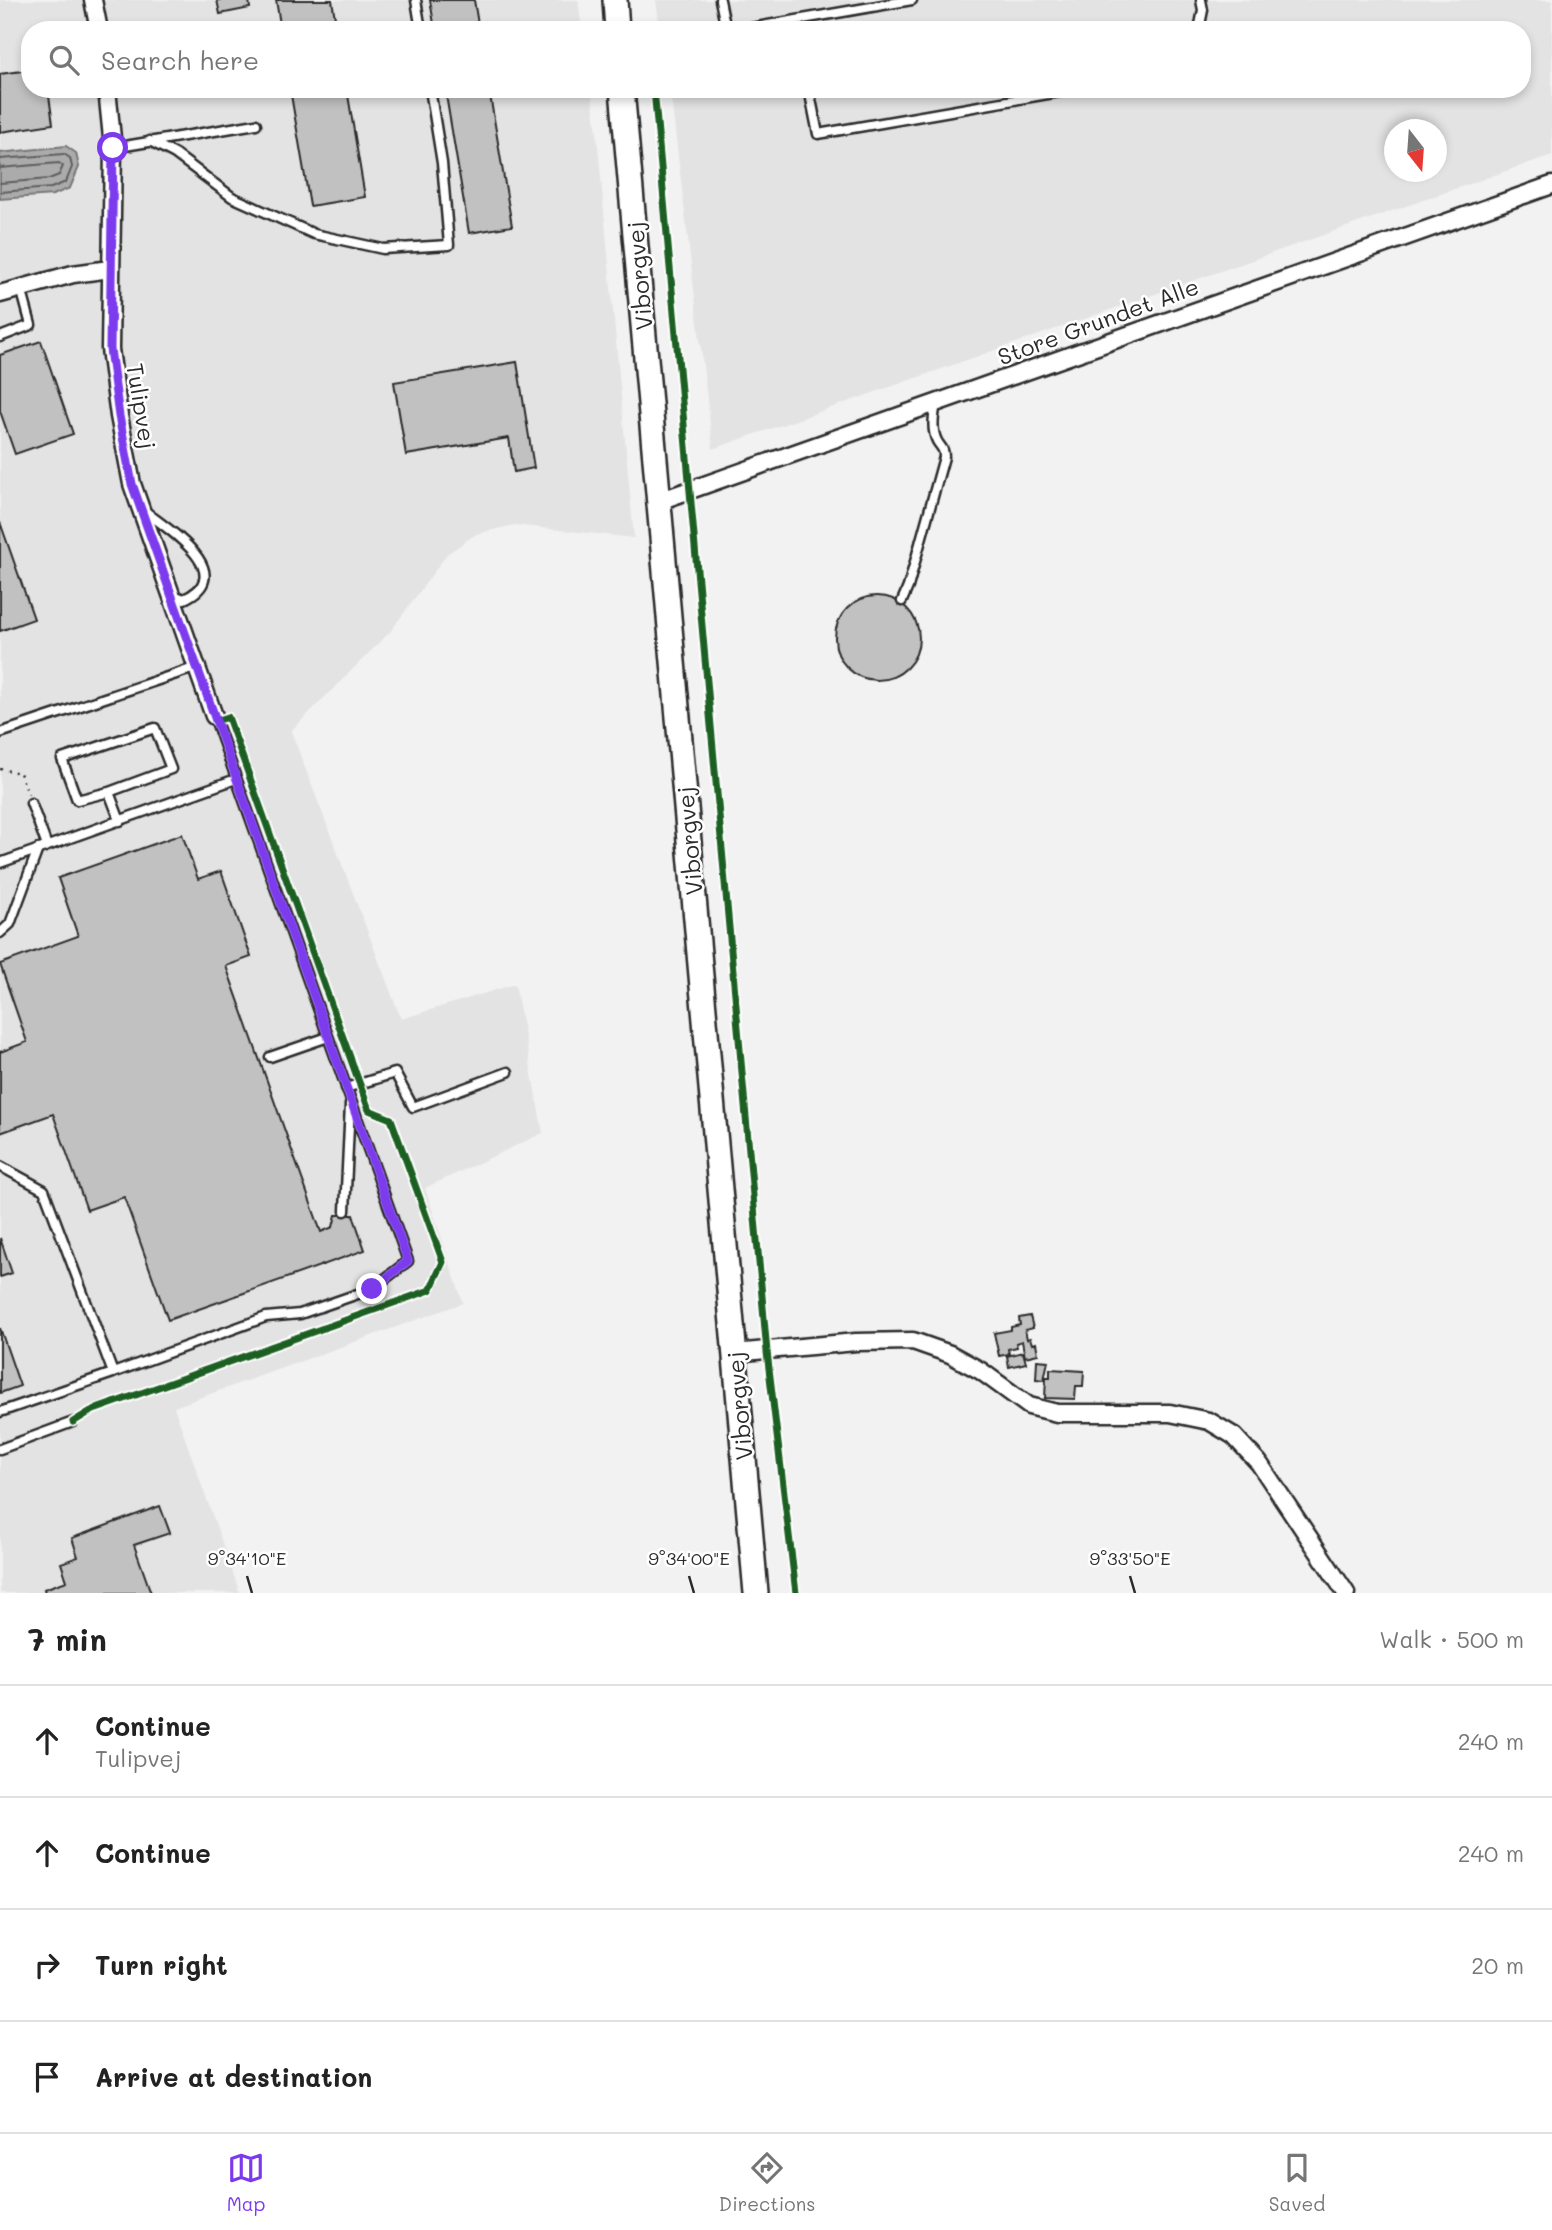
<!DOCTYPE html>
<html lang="en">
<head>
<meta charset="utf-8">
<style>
	body { margin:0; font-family:Mali,sans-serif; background:#f6f6f6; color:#222 }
	.compass { position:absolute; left:1384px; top:119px; width:63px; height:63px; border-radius:50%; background:#fff; box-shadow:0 4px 10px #0003; rotate:163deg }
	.stop { position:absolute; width:21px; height:21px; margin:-16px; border:5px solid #7c3aed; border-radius:50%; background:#fff }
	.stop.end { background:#7c3aed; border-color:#fff; box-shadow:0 2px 7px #0008 }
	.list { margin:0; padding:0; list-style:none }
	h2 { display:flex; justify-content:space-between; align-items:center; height:91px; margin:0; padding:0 28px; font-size:30px }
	h2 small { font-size:23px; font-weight:400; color:#767676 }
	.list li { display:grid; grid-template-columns:46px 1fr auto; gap:21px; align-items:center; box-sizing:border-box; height:112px; padding:0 28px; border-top:2px solid #e0e0e0 }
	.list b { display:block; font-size:26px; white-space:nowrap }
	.list p { margin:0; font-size:23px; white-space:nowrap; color:#767676 }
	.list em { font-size:23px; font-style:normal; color:#767676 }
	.icon { flex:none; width:38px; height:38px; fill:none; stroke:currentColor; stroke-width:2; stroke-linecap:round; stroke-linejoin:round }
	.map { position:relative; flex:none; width:1552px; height:1593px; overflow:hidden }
	.search { position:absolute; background:#fff; box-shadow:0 4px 10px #0003; left:21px; right:21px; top:21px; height:77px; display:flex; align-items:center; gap:18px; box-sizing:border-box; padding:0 24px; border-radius:28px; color:#767676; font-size:26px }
	.sheet { height:539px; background:#fff }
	nav { display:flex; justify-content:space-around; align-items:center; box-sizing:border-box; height:98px; border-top:2px solid #e0e0e0; background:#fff; font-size:19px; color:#767676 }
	nav a { display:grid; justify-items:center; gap:4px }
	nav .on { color:#7c3aed }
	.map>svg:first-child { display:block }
	.built { fill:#e3e3e3; fill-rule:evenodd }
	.water { fill:#ababab; stroke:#787878; stroke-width:2 }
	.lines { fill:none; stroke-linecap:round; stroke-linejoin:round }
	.shore { stroke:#5e5e5e; stroke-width:2 }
	.building { fill:#c1c1c1; stroke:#2b2b2b; stroke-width:2 }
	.lane-casing { stroke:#2b2b2b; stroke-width:13 }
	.street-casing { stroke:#2b2b2b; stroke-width:21 }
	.secondary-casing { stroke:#2b2b2b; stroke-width:28 }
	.path { stroke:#2b2b2b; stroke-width:2.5; stroke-dasharray:2 5; stroke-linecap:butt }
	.lane { stroke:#fff; stroke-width:8 }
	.street { stroke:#fff; stroke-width:16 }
	.secondary { stroke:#fff; stroke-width:23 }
	.cycleway-casing { stroke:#fff; stroke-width:11 }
	.cycleway { stroke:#1b5e20; stroke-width:7 }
	.route { stroke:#7c3aed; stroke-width:9 }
	.ticks { fill:none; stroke:#2b2b2b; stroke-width:2.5 }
	.labels { text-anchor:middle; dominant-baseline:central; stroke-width:5; stroke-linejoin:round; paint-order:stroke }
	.street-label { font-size:23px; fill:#2b2b2b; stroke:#fff }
	.ticks-label { font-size:18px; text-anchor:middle; fill:#2b2b2b; stroke:#fff; stroke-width:5; stroke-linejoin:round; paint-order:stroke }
</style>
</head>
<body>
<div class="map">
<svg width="1552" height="1593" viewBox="0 0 1552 1593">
	<rect width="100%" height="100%" fill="#f2f2f2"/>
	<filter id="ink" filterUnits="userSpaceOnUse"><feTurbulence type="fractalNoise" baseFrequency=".0143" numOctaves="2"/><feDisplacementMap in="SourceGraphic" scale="14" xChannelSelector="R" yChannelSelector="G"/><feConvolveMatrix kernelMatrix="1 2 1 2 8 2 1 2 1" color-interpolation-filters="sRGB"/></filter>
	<g filter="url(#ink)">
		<path class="built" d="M0,0H578L582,30H30V89H591L596,124L634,538L514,525L476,534L447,554L390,632L291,731L401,1019L515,984L543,1133L425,1188L463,1303L174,1407L240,1593H0Z
			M656,0H1552V155L713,449L670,89H1522V30H660ZM1394,130H1436V172H1394Z"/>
		<path class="water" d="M66,146L76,153L79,167L70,188L53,195L0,199V153Z"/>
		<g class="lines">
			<path class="shore" d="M0,159L64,154L70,158L72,167L66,182L51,188L0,192
				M0,168L59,163L63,166L59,175L49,179L0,183"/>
		</g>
		<path class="building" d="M217,0H249L250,8L220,14Z
			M276,0H332L337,30H281Z
			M430,0H474L479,30H435Z
			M30,70V89H48L53,124L0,132V74Z
			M290,89H347L365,197L310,206Z
			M445,89H489L512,226L469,233Z
			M41,341L73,434L15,454L0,411V355Z
			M517,362L534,468L514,472L509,438L406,455L394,382Z
			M0,522L34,619L0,631Z
			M835 638a42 42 0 1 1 84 0a42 42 0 1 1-84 0Z
			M182,834L198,879L221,871L251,957L226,966L321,1232L333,1227L336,1215H353L365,1250L168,1320L124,1197L87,1210L53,1114L0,1133V1052L27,1042L0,964L78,936L58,878Z
			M0,1238L12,1273L0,1277Z
			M1030,1316L1033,1328L1025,1330L1027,1339L1030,1338L1032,1344L1036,1343L1038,1354L1025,1357L1022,1341L1016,1343L1017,1347L1008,1349L1009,1354L999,1356L994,1333L1011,1330V1327L1020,1325L1019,1318Z
			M0,1328L20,1386L0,1393Z
			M1023,1352L1026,1363L1009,1367L1007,1356Z
			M1037,1360L1048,1361L1044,1380L1036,1379Z
			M1050,1369L1084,1371L1083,1386H1076L1075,1399L1045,1398L1046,1377H1050Z
			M160,1506L170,1533L134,1545L151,1593H45L44,1589L67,1581L61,1563L78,1557L72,1538Z"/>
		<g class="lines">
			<defs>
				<path id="lane" d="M416,0L421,30
					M720,0L726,30
					M739,30L912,0
					M1199,30L1203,10L1201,0
					M809,89L818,134L1077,89
					M150,141L175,154L232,197L314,234L383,249L449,245L442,163L430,89
					M113,148L256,124
					M0,337L31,325L21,288
					M146,512C169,530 239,574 184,599L171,594
					M902,601L908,587L944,457C944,448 941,448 937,441C931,429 934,415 936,403
					M0,733L197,667
					M109,792L77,800L62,759L155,728L171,769L109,792L120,821
					M31,803L47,846
					M0,863L236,779
					M0,933L10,924L38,849
					M270,1057L328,1037
					M346,1088L395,1073L413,1107L508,1072
					M0,1166L44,1190L113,1373L266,1317L300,1314L372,1289L408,1261L214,716
					M345,1211L350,1104
					M0,1412L113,1373
					M0,1449L73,1422"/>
				<path id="street" d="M93,0L99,30
					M107,89L113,148L110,349L119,416L132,484L214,716
					M0,294L73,274L110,269
					M659,501L1552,185
					M734,1353L856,1342L913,1341L950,1354L981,1371L1029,1406L1057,1413H1170L1209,1421L1234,1436L1259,1463L1346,1593"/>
				<path id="secondary" d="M615,0L617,30
					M622,89L756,1593"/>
			</defs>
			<use href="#lane" class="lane-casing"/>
			<use href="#street" class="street-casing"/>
			<use href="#secondary" class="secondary-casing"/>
			<path class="path" d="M0,769L20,773L28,794"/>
			<use href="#lane" class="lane"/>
			<use href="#street" class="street"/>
			<use href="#secondary" class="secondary"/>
			<defs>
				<path id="cycleway" d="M654,89L767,1352L796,1593
					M73,1422L91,1411L430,1290L443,1262L391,1119L369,1110L228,717L216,721"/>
			</defs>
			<use href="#cycleway" class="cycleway-casing"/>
			<use href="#cycleway" class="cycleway"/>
		</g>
	</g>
	<g class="lines" filter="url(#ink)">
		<path class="route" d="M113,148L110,349L119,416L132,484L408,1261L372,1289"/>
	</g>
	<path class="ticks" d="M247,1576L252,1593M689,1576L694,1593M1130,1576L1135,1593"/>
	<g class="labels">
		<g class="street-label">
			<text transform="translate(639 276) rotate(-95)">Viborgvej</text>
			<text transform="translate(1098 321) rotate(-20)">Store Grundet Alle</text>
			<text transform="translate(142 406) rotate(81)">Tulipvej</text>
			<text transform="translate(689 841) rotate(-95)">Viborgvej</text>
			<text transform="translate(739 1406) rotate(-95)">Viborgvej</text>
		</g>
	</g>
	<g class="ticks-label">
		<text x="247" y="1565">9°34'10"E</text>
		<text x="689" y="1565">9°34'00"E</text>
		<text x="1130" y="1565">9°33'50"E</text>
	</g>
</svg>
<svg class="compass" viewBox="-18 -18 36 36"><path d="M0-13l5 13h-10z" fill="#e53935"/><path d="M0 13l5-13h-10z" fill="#767676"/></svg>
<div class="stop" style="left:113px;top:148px"></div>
<div class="stop end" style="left:372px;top:1289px"></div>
<div class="search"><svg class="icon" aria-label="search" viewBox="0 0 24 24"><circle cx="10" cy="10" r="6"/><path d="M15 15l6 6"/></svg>Search here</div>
</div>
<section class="sheet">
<h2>7 min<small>Walk · 500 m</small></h2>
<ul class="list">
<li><svg class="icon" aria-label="ahead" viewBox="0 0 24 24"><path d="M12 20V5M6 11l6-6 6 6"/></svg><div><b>Continue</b><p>Tulipvej</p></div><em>240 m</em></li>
<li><svg class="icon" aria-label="ahead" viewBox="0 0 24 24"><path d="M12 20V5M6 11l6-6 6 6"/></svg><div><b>Continue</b></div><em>240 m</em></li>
<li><svg class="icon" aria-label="right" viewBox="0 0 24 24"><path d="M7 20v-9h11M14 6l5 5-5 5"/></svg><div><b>Turn right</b></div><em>20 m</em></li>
<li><svg class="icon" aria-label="arrive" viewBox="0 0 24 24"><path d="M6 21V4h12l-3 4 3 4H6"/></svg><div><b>Arrive at destination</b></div></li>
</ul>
</section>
<nav>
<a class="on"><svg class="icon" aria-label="map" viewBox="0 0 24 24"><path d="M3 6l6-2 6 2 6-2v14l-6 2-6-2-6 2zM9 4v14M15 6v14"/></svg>Map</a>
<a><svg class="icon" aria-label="directions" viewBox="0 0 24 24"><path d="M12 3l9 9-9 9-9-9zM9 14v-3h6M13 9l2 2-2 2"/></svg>Directions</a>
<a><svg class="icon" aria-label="saved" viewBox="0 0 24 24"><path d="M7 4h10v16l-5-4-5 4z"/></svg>Saved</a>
</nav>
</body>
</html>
